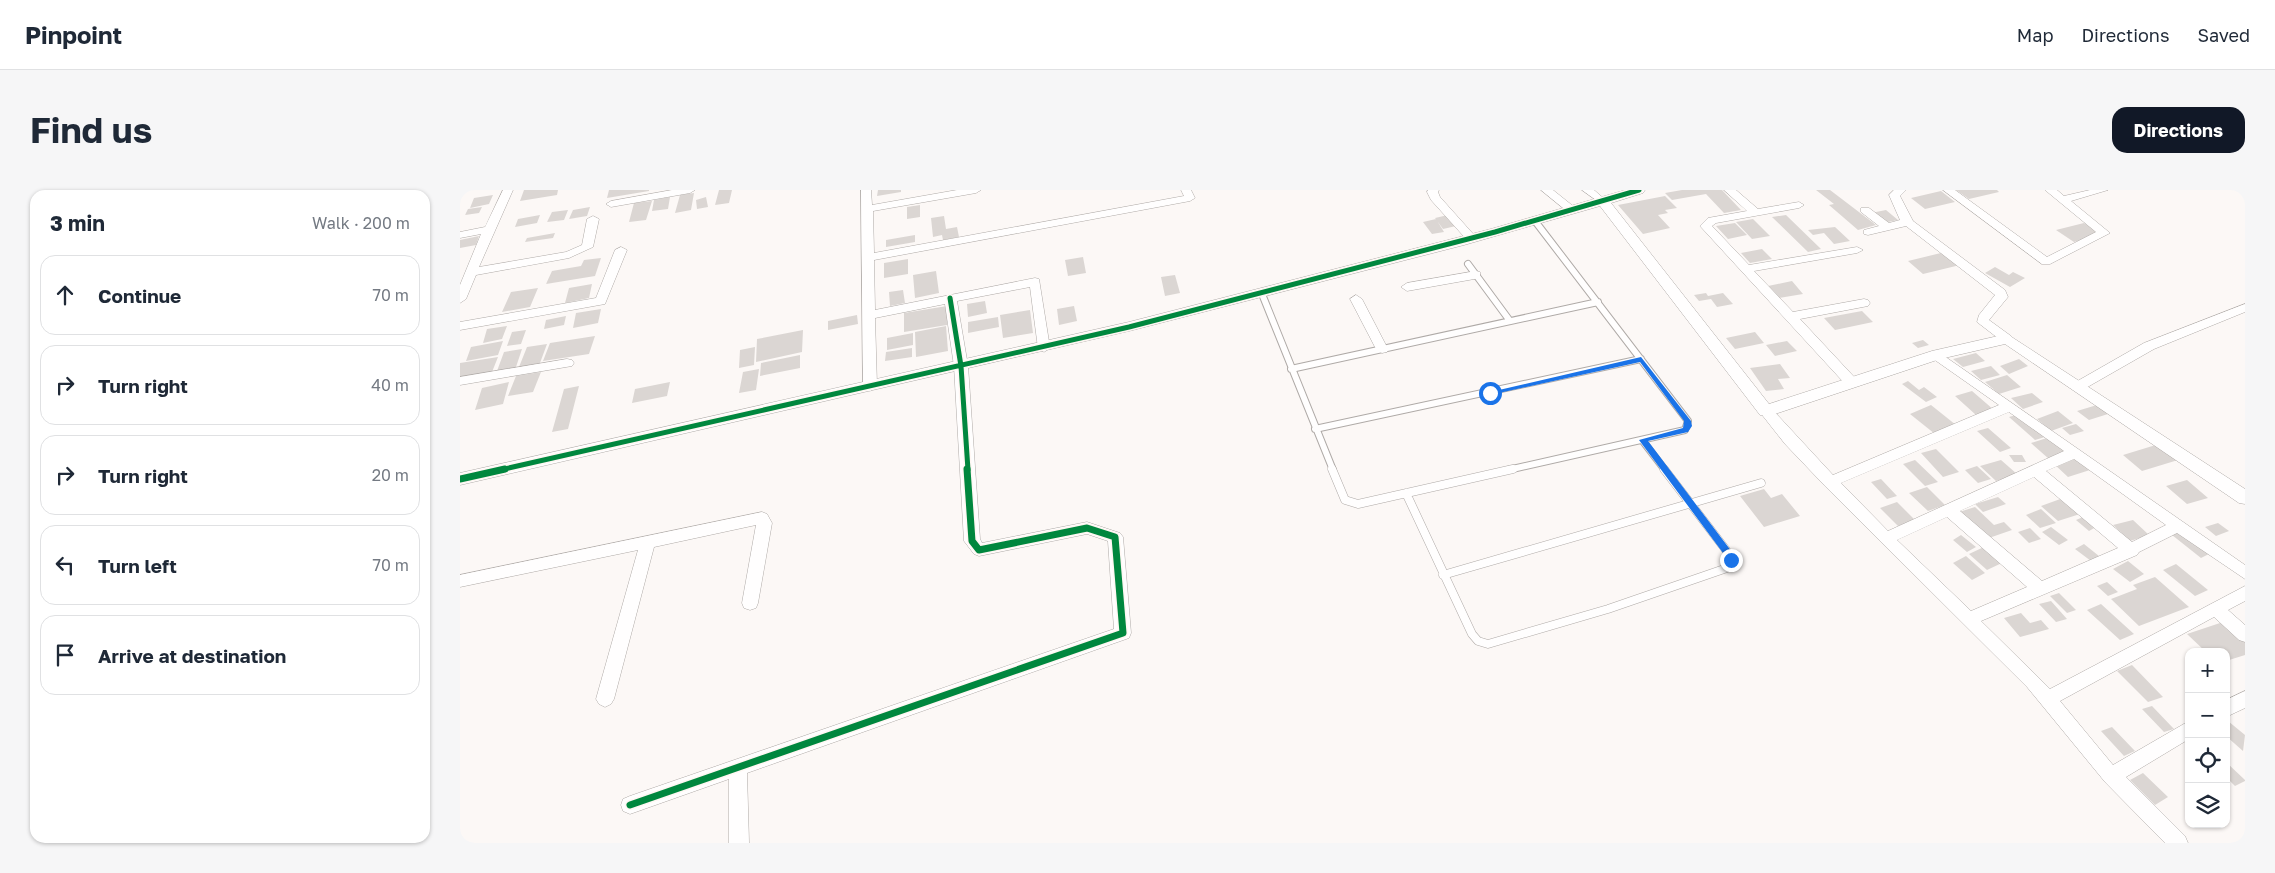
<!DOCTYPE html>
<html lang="en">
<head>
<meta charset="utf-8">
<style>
	body { margin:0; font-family:"Golos Text",sans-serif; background:#f6f6f7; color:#1f2937 }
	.controls { position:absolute; right:15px; bottom:15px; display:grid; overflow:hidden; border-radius:10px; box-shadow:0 1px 4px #0004 }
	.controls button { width:45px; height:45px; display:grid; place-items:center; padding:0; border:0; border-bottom:1px solid #e0e1e3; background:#fff; color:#1f2937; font:25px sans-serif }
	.stop { position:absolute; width:15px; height:15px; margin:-11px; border:4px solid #1a73e8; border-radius:50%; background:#fff }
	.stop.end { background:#1a73e8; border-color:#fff; box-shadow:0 1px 5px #0008 }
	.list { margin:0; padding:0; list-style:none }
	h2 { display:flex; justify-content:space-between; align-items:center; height:65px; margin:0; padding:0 20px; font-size:21px }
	h2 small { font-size:16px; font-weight:400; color:#747a83 }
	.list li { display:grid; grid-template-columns:32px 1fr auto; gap:15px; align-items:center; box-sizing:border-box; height:80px; margin:0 10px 10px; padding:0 10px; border:1px solid #e0e1e3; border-radius:15px }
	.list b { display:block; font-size:19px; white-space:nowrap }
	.list em { font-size:16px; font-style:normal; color:#747a83 }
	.icon { flex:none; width:28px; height:28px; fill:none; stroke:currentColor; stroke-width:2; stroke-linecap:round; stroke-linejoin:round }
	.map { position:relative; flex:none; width:1785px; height:653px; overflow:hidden; border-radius:15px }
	header { display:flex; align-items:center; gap:30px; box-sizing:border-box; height:70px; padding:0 25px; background:#fff; border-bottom:1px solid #e0e1e3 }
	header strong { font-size:24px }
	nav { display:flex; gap:28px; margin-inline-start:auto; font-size:18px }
	.intro { display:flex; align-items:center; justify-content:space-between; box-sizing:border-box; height:120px; padding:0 30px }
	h1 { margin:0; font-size:35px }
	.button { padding:12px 22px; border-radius:15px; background:#111827; color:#fff; font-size:18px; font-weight:700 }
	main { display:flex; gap:30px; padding:0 30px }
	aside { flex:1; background:#fff; border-radius:15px; box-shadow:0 1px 4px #0004 }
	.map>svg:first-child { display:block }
	.building { fill:#dbd6d3 }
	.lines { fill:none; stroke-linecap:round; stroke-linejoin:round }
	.service-far1-casing { stroke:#afaaa7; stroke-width:8 }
	.service-casing { stroke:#afaaa7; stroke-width:9 }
	.minor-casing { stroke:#afaaa7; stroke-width:1 }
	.tertiary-casing { stroke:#afaaa7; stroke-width:1 }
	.service-far1 { stroke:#fffefe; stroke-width:6 }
	.service { stroke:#fffefe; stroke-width:8 }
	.minor { fill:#fffefe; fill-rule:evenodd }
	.tertiary { fill:#fffefe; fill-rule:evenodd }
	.cycleway-far1-casing { stroke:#fff7f3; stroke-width:8 }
	.cycleway-casing { stroke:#fff7f3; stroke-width:10 }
	.cycleway-far1 { stroke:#00873e; stroke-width:5 }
	.cycleway { stroke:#00873e; stroke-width:7 }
	.route { fill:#1a73e8 }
</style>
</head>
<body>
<header>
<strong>Pinpoint</strong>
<nav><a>Map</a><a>Directions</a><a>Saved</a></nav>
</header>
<div class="intro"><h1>Find us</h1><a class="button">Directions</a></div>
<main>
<aside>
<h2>3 min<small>Walk · 200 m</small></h2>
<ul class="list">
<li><svg class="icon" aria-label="ahead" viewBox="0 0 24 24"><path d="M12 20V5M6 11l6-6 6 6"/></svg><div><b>Continue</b></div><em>70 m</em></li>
<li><svg class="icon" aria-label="right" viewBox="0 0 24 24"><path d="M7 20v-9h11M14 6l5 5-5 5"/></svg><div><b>Turn right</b></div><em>40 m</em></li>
<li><svg class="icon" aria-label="right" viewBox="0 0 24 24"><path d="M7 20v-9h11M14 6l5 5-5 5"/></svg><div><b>Turn right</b></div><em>20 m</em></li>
<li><svg class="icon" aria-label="left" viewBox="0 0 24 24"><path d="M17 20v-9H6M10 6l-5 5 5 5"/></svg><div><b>Turn left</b></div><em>70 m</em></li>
<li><svg class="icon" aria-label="arrive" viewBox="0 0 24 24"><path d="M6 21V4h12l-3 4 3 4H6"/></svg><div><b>Arrive at destination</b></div></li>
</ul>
</aside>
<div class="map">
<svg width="1785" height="653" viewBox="0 0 1785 653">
	<rect width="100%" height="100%" fill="#fcf8f6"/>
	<path class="building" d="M64,0H98L97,5L60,11Z
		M149,0H189V1L147,8Z
		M259,0H272L269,13L255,15Z
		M418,0H441V2L417,6Z
		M1222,0H1262L1281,20L1264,23L1246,4L1212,10L1205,3Z
		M1356,0H1370L1416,35L1398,40L1369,15L1374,14Z
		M1496,0H1537L1539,2L1509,9Z
		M1481,1L1495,12L1465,19L1451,8Z
		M234,3L231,20L215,23L220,5Z
		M33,5L29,14L10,18L14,8Z
		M1205,6L1217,18L1205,20L1208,23L1198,25L1210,38L1183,44L1158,15Z
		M210,7L208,19L192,21L194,10Z
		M246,7L248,17L237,19L236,10Z
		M192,11L186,30L169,32L174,13Z
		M460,15V27L447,29V17Z
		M22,17L19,23L5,25L8,19Z
		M130,17L127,26L109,29L113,20Z
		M108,20L104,30L87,32L92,22Z
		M1426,20L1438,30L1423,33L1411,23Z
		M80,25L77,33L55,37L58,29Z
		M988,25L996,36L983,39L975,28Z
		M1326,25L1361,59L1348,62L1312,27Z
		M484,26L486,39L497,37L499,47L483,50L482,45L473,47L471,28Z
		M976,29L984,42L972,44L963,32Z
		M1293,29L1310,46L1292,49L1276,32Z
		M1275,33L1287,45L1268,49L1256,36Z
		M1624,33L1642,44L1614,52L1596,40Z
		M1375,37L1390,51L1374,54L1364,43L1353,45L1348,40Z
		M95,43L93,48L65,52L67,48Z
		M455,45V52L426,57V50Z
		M19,46L16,55L0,58V50Z
		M1302,59L1312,69L1290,73L1281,63Z
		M1485,62L1500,75L1463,84L1448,71Z
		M623,67L626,83L608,86L605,70Z
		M141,68L135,86L86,94L92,81L121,76L124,70Z
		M448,69V84L424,88V73Z
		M1535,77L1549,85L1553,82L1565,88L1550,97L1525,83Z
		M476,81L479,103L455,108L453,85Z
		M715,85L720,103L705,106L701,87Z
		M1332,91L1343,104L1319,108L1308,96Z
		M132,94L129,108L105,113L109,98Z
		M78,98L70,117L42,122L51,102Z
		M443,100L445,113L430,116L429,102Z
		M1246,103L1248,106L1263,103L1273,114L1257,117L1251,109L1239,111L1234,105Z
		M525,111L527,123L508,127L507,114Z
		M487,116V135L444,142V123Z
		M614,116L617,131L599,135L597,119Z
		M141,119L138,133L113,138L116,123Z
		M570,120L573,143L543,148L540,125Z
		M1402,121L1413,132L1375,140L1364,128Z
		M397,125L398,134L368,140V131Z
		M106,126L104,135L84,139L86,130Z
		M538,127L539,137L508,143V132Z
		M47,136L42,149L23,153L27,139Z
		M486,136L488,161L456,167L455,142Z
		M66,140L61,154L47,156L52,142Z
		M343,140L342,162L296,172L297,149Z
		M1295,142L1304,153L1275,159L1266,148Z
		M453,143V155L427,160V148Z
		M135,146L129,164L83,171L90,153Z
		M1463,150L1469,155L1458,158L1452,153Z
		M43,151L38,165L6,171L11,157Z
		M1327,151L1337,161L1315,166L1306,155Z
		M87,154L80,173L59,177L67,157Z
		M295,157L294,175L279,178L280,160Z
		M452,158V167L425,171L426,162Z
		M62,159L56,177L37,181L44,162Z
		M1516,163L1525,171L1503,177L1493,169Z
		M340,165V178L300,186L301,173Z
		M38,167L32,182L0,188V173Z
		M1559,169L1568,176L1549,184L1540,176Z
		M1320,174L1330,188L1318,189L1324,199L1306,201L1290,178Z
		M1531,176L1540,185L1521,190L1511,181Z
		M299,179L296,200L279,203L283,182Z
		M81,182L73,202L48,206L56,186Z
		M1547,185L1561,197L1539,204L1525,192Z
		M1448,191L1459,200L1464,197L1477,207L1466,212L1442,194Z
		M49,192L43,214L15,220L22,198Z
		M210,192L207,206L172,213L175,199Z
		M119,196L108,239L92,242L104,199Z
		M1512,201L1534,220L1516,225L1495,206Z
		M1572,203L1583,212L1563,219L1551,208Z
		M1471,215L1496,235L1475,244L1450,224Z
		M1637,215L1648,224L1629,230L1617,221Z
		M1598,221L1613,233L1591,241L1577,229Z
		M1559,224L1585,247L1575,250L1549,227Z
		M1616,234L1624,241L1610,245L1602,238Z
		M1528,238L1551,258L1540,262L1517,241Z
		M1590,247L1608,262L1589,269L1571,253Z
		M1699,254L1718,270L1682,281L1663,265Z
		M1476,259L1499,282L1483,287L1461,263Z
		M1549,265H1562L1566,272H1554Z
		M1616,268L1630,280L1608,287L1594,274Z
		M1455,270L1478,292L1465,296L1443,274Z
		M1541,270L1557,284L1536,291L1520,276Z
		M1517,276L1531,289L1518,293L1505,280Z
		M1421,289L1437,306L1427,309L1411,292Z
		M1727,290L1748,308L1727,314L1706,296Z
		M1467,297L1485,315L1468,321L1449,303Z
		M1304,299L1311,308L1322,304L1340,326L1304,337L1280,306Z
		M1538,307L1546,314L1523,322L1515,314Z
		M1603,308L1620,324L1598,331L1581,316Z
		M1437,312L1455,330L1438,336L1420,318Z
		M1515,317L1534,335L1544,332L1552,340L1526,349L1496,323Z
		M1581,319L1596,333L1580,338L1566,325Z
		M1623,327L1636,337L1629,341L1616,330Z
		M1673,330L1689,345L1670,351L1653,335Z
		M1758,333L1769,341L1756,346L1745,337Z
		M1591,337L1608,350L1599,355L1582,342Z
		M1570,338L1581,349L1569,353L1558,342Z
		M1721,341L1751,363L1741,368L1712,345Z
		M1501,345L1516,357L1507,362L1493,350Z
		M1624,354L1639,366L1631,371L1615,359Z
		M1526,356L1544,372L1527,380L1509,364Z
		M1506,366L1525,383L1512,390L1493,373Z
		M1668,371L1684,384L1670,392L1653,379Z
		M1716,374L1748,400L1735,406L1703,380Z
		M1695,387L1729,417L1679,436L1651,409L1677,399L1673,395Z
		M1647,392L1658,402L1648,406L1637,396Z
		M1599,403L1616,420L1607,423L1590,406Z
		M1591,411L1607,429L1596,432L1579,414Z
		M1641,414L1674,444L1660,450L1627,420Z
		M1561,423L1570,433L1581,430L1589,439L1560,447L1544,428Z
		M1763,432L1785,452V465L1766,471V462H1746L1727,444Z
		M1672,475L1703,507L1688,512L1657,481Z
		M1692,516L1714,539L1704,542L1682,519Z
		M1768,531L1785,545L1783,561L1766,546V532Z
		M1652,537L1675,561L1664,566L1641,541Z
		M1766,572L1785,590V591L1775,596L1766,587Z
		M1683,583L1708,607L1695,615L1670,590Z"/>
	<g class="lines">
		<defs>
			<path id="service-far1" d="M1008,74L1050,131
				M802,104L873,280
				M831,179L1138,112
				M855,239L1181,169
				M1182,250L1205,280
				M1048,280L1225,240L1228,231L1075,31"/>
			<path id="service" d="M872,279L885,310L898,314L1053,279
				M946,303L1012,444L1018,451L1028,454L1148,419L1267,378L1271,370L1266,360L1204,279
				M983,385L1301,293"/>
			<path id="minor" d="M43,0H53L19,77L106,62L122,55L127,29L133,26L139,29L133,57L109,68L16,85L6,109L0,113V95L21,44L0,48V42L25,37Z
				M212,0H235L230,3L151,17L146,14L151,11Z
				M401,0H411L412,15L497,0H521L516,3L413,21L414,63L724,6L721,0H731L735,8L730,11L414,70L415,120L575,88L579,89L590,158L584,162L578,158L570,97L497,111L508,176L520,349L522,353L627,332L660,343L663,347L671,443L669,448L287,583L289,653H269V589L170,624L163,621L161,615L163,609L170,606L654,439L648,351L627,344L519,366L514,364L504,351L494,176L485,114L415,128L417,196L410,201L403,196Z
				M968,0H979L978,2L980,7L1015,46V50H1007L971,10L967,2Z
				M1081,0H1093L1118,20L1116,22H1108Z
				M1122,0H1134L1148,12L1143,15Z
				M1264,0H1276L1298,19L1339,12L1344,15L1339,18L1256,33L1252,36L1289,75L1397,57L1403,60L1397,63L1294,81L1333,122L1404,109L1408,110L1410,113L1408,116L1340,129L1397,190L1399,193L1397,196H1387L1240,36L1248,28L1287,21Z
				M1434,0H1446L1440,6L1453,31L1545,100L1548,107L1529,130L1551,146L1553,149L1551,152H1543L1517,132L1519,125L1535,105L1446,36L1408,45L1404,44V40L1419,36L1401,22V18H1409L1429,33L1440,30L1429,5Z
				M1483,0H1495L1587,67L1636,42L1585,0H1597L1604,6L1630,0H1648L1611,11L1650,43L1590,74H1582Z
				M161,57L167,60L145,114L0,140V132L136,108L155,60Z
				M1016,81L1020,82V88L947,101L941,97L947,93Z
				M896,105L902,109L928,159L927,162L922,163L916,159L890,109Z
				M1785,114V122L1694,159L1624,199L1619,201L1612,196L1614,193L1684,153Z
				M1477,161L1785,375V389L1717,343L1679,362L1677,365L1521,431L1590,499L1785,396V411L1768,420L1785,435V452L1779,450L1754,427L1600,511L1653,575L1729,531V549L1666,587L1725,646L1728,653H1705L1645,592L1567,497L1365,296L1325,254L1299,221L1301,218H1311L1373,285L1539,215L1472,168L1471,165ZM1549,222L1604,261L1428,341L1381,293ZM1614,269L1706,335L1672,352L1586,281ZM1574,287L1658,358L1582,391L1500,321ZM1487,327L1567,397L1511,421L1437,350Z
				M107,169L112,170L114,173L112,176L0,195V187Z
				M302,322L307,324L312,333L298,413L296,418L290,420L284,418L282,413L296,335L194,357L154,509L151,514L145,517L139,514L136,509L178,360L0,397V385Z
				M1785,501V518L1766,527V510Z"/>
			<path id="tertiary" d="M1166,0H1185L1183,3L1151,13L1309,214L1472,161L1547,144L1785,299V314L1779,313L1545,154L1480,169L1312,225H1300L1140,16L1004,55L669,141L0,295V283L669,132L1031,39Z"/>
		</defs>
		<use href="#service-far1" class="service-far1-casing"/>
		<use href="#service" class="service-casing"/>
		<use href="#minor" class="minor-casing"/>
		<use href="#tertiary" class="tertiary-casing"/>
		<use href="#service-far1" class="service-far1"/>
		<use href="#service" class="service"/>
		<use href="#minor" class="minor"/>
		<use href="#tertiary" class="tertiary"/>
		<defs>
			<path id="cycleway-far1" d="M490,108L501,176L508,280
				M40,280L669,137L1035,42L1179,0"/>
			<path id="cycleway" d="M0,289L45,279
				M170,615L663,443L655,347L627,338L519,360L512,351L507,279"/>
		</defs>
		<use href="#cycleway-far1" class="cycleway-far1-casing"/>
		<use href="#cycleway" class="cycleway-casing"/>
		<use href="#cycleway-far1" class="cycleway-far1"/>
		<use href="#cycleway" class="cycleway"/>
	</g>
	<path class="route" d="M1181,167L1231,231L1232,236L1228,242L1188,251L1269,358L1276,370L1274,373H1268L1263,363L1179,250L1223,238L1224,231L1180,172L1030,205L1026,203Z"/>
</svg>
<div class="controls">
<button>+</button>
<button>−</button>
<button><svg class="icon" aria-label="locate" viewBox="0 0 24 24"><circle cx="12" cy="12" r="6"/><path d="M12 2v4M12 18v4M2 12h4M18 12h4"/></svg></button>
<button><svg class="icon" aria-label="layers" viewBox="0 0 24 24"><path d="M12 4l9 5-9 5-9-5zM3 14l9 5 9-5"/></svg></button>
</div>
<div class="stop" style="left:1030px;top:203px"></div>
<div class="stop end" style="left:1271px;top:370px"></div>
</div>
</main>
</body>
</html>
